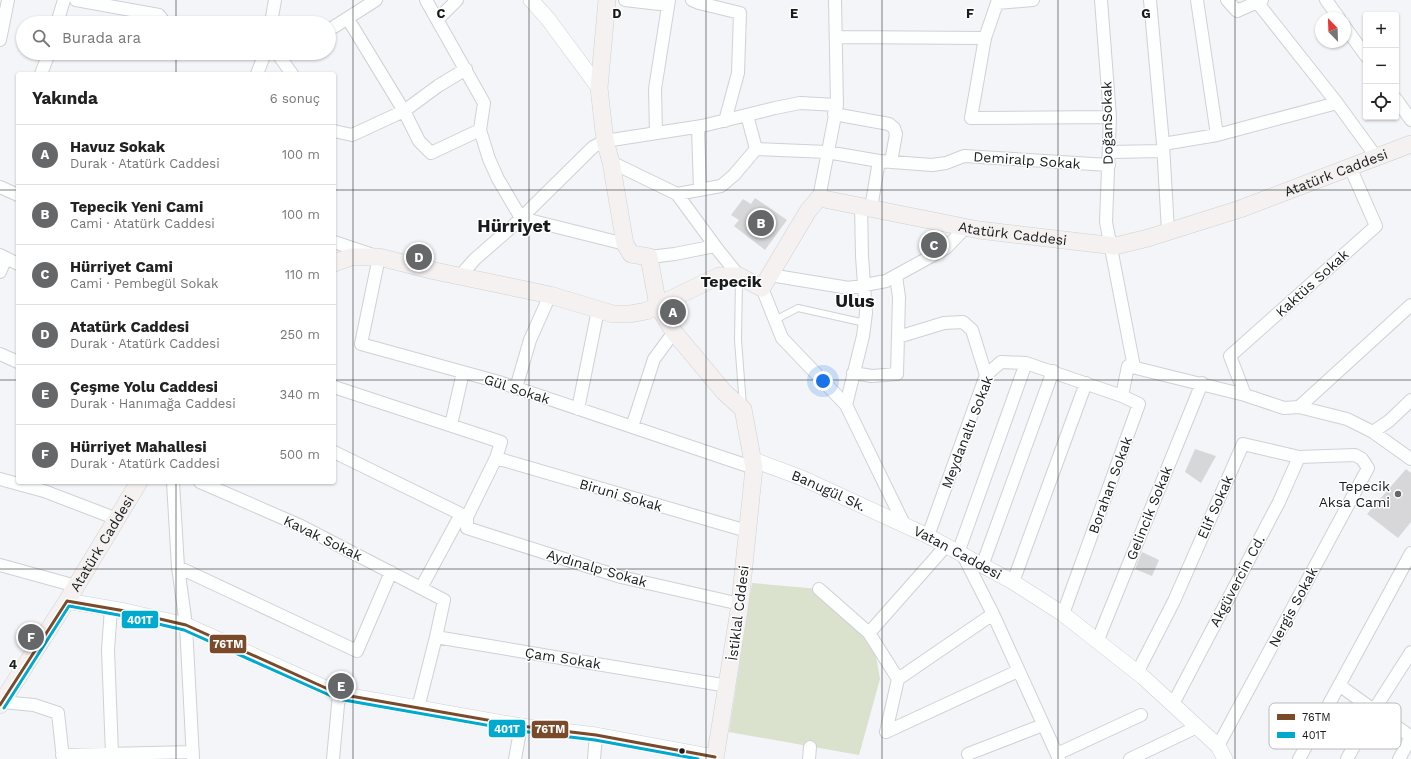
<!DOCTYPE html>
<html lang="tr">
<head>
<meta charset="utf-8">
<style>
	body { margin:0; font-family:"Work Sans",sans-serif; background:#f2f2f2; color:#222 }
	.controls { position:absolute; right:12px; top:12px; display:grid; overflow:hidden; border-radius:4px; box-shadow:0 1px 3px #0004 }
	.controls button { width:36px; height:36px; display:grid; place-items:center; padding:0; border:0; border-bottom:1px solid #e0e0e0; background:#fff; color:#222; font:20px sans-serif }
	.compass { position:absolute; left:1315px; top:12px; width:36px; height:36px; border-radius:50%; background:#fff; box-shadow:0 1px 3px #0004; rotate:337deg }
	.you { position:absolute; left:823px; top:381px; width:14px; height:14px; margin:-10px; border:3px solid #fff; border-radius:50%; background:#1a73e8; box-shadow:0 0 0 6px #1a73e833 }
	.badge { display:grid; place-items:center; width:26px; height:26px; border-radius:50%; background:#656769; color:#fff; font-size:13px; font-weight:700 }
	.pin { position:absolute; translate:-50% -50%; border:2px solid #fff; box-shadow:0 1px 4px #0006 }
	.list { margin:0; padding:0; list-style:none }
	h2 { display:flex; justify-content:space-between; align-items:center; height:52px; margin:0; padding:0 16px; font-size:17px }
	h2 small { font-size:13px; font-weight:400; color:#767676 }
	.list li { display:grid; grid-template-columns:26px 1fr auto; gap:12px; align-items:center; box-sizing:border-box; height:60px; padding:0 16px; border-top:1px solid #e0e0e0 }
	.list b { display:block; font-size:15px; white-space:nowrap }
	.list p { margin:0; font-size:13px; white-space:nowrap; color:#767676 }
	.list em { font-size:13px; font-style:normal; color:#767676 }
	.icon { flex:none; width:22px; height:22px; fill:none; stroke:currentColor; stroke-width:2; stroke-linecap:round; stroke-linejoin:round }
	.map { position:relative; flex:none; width:1411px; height:759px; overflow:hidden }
	.search { position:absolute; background:#fff; box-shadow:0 1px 3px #0004; left:16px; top:16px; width:320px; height:44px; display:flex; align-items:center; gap:10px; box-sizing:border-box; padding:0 14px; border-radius:22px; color:#767676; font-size:15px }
	.panel { position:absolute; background:#fff; box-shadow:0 1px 3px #0004; left:16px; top:72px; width:320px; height:412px; border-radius:4px }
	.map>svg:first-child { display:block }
	.green { fill:#dae1cd }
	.building { fill:#d7d7da }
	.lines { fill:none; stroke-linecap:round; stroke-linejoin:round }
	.service-casing { stroke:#d0d1d4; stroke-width:8 }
	.minor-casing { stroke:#d0d1d4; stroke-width:14 }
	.tertiary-casing { stroke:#d0d1d4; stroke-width:16 }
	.secondary-casing { stroke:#d0d1d4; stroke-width:18 }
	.service { stroke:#fdfefe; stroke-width:6 }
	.minor { stroke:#fdfefe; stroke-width:12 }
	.tertiary { stroke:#fdfefe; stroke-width:15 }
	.secondary { stroke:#f5f1f0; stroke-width:17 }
	.bus-1-casing { stroke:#fff; stroke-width:6 }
	.bus-2-casing { stroke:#fff; stroke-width:6 }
	.bus-1 { stroke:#7a4b2a; stroke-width:3 }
	.bus-2 { stroke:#00a9ce; stroke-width:3 }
	.grid { fill:none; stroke:#181a1c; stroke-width:1; stroke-opacity:0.55 }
	.poi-dot { fill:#656769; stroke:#fff; stroke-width:1.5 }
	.bus-dot { fill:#181a1c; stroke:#fff; stroke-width:1.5 }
	.labels { text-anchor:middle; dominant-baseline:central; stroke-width:3; stroke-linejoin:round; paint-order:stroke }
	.street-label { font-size:14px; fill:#181a1c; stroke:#fff }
	.poi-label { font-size:14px; fill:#181a1c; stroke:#fff; text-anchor:end }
	.quarter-label { font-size:16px; font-weight:bold; fill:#181a1c; stroke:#fff }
	.district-label { font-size:18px; font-weight:bold; fill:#181a1c; stroke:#fff }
	.key { fill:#fff; stroke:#bababb; stroke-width:1 }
	.key-label { font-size:11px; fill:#181a1c }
	.grid-label { font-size:13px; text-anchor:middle; font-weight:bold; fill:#181a1c; stroke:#fff; stroke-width:3; stroke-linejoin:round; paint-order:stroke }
	.line-badge { stroke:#fff; stroke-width:1.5 }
	.badge-label { font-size:11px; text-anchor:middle; font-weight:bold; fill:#fff }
</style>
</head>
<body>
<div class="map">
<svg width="1411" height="759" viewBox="0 0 1411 759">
	<rect width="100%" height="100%" fill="#f3f5f8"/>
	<path class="green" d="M752,583L819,589L846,614L875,650L880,679L859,755L729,732Z"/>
	<path class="building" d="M755,198L787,220L765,250L734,226L739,220L731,215L743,199L751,204Z
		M935,231L947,236L941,242L927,250L926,239Z
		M1195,449L1216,456L1201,483L1185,472Z
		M1406,469L1411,473V522L1398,538L1367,514Z
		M1142,552L1159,560L1152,576L1135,569Z"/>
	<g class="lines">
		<defs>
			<path id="service" d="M739,279L738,340L743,406
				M775,320L798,308L865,323"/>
			<path id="minor" d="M76,0L159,15L165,23
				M426,0L484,103L480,130L489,159L498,179L521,218L625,244
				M625,0L668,5
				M692,0L699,3L740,13L738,73L725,121
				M998,0L985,38L971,118L1110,117
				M1101,0L1110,117L1106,222L1134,367
				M1150,0L1163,144L1168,231
				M1197,0L1217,135
				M1227,0L1237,11L1262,0
				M1326,0L1339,18
				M1257,2L1337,103L1377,158
				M997,3L1033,0
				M348,19L404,111L419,141L431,153L480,130
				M437,20L457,0
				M57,23L64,0
				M271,23L275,0
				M1345,27L1366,56
				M329,30L376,0
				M837,37L985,38
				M0,40L8,0
				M277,53L292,74
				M41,74L49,53
				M257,74L265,53
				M1396,99L1411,120
				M834,114L889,124L894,128L896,134L891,162
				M698,127L700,190
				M334,131L352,135L404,111L438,86L466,69
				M656,133L655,89L669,0
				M1163,144L1217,135L1337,103
				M756,149L827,152L879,161L932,165L946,163L964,156L1109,165
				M1109,152L1163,151
				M611,162L677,194L718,250L739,276
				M0,187L18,195
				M677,194L721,186L734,175L756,149L747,115
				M819,198L837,105L835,0
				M871,208L879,161
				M334,242L379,257L361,344L499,382L754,468
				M0,255L18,264
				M649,257L675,254L715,246
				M0,272L6,258
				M770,275L849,288L886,281L937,253L946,248L966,227
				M460,276L475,259L514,225L593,147L605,141L702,126L775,108L800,103L837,105
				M762,288L782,338L846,405L905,526
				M898,337L944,323L963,322L972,330L986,375
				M0,354L18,362
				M853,373L872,376L897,374L899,297L896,276
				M334,387L501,442L496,458L467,517V528L621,577L740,604
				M516,388L530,340L550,295
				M1245,395L1230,356L1376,226L1350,167
				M846,405L863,336L866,313L862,256L861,205
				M1299,407L1411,305
				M578,409L598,310
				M451,425L463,372
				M632,427L654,359L674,332
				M1373,432L1389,421L1411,400
				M334,452L467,517
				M496,458L747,531
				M0,479L44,491L117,519
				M173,482L178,567L186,625L193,759
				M200,482L301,526L444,600L436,637L728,686
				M928,536L986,375L1001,362L1026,363L1122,396
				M958,553L1026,363
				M964,557L993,614L1059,759
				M0,565L76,586
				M982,566L1053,371
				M178,567L357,651L391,572
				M1013,582L1086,383
				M421,588L461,514
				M819,589L869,633L898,679
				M111,608L108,650L112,754
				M1063,614L1139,404L1122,396L1128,366L1245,395L1284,408L1299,407L1347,419L1373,432L1411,459
				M869,633L945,547
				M1097,642L1202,383
				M1137,673L1174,601L1243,444L1299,457L1355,455L1362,459L1368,468L1218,746
				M898,679L993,614
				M1339,685L1411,737
				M2,702L34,705L58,713L63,759
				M1173,704L1279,502L1299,457
				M418,708L436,637
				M886,732L1018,671
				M886,732L898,679
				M968,754L1043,725
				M1057,754L1141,715
				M62,755L193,752
				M333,759L339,694
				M515,759L521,726
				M594,759L596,735
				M809,759L810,747
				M1130,759L1197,727
				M1299,759L1411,553
				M1347,759L1374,710L1411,652
				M1399,759L1411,737"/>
			<g id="tertiary">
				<path d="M531,0L548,19L599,88"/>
				<path id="s1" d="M751,459L802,478L928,536L1013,582L1063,614L1143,677L1218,746L1225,759"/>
				<path d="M67,601L125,611L186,625L339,694L521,726L596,735L715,757"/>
			</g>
			<g id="secondary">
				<path d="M607,0L599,88L605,141L611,162L625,244L631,254L649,257L658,306L674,332L724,392L743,409L754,468L740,604L715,759"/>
				<path id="s2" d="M334,263L351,257H379L435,271L550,295L613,314H630L646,311L719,276H739L762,288L808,211L819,198L979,230L1115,246L1148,238L1240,209L1411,144"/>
				<path id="s3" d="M0,705L67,601L139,482"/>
			</g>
		</defs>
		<use href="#service" class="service-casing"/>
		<use href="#minor" class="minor-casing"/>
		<use href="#tertiary" class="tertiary-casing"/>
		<use href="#secondary" class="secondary-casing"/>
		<use href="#service" class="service"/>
		<use href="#minor" class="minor"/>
		<use href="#tertiary" class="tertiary"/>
		<use href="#secondary" class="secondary"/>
		<defs>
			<path id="bus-1" d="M67,601L125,611L186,625L339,694L521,726L596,735L715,757
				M0,705L67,601"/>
			<path id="bus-2" d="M4,708L69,606L124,616L184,630L338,699L520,731L595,740L698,759"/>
		</defs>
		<use href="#bus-1" class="bus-1-casing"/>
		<use href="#bus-2" class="bus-2-casing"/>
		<use href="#bus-1" class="bus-1"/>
		<use href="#bus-2" class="bus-2"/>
	</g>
	<path class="grid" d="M176,0V23M353,0V759M529,0V759M706,0V759M882,0V759M1058,0V759M1235,0V759M176,53V74M0,190H18M334,190H1411M0,380H18M334,380H1411M176,482V759M0,569H1411"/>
	<circle class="poi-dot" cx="1398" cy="494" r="4"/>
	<circle class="bus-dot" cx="682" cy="751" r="3.5"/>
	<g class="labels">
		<g class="street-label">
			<text transform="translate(1107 123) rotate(-91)">DoğanSokak</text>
			<text transform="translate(1027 160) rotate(4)">Demiralp Sokak</text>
			<text stroke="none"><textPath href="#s2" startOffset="1087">Atatürk Caddesi</textPath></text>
			<text stroke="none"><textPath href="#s2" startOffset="751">Atatürk Caddesi</textPath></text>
			<text transform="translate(1312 283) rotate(-42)">Kaktüs Sokak</text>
			<text transform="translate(517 389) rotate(18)">Gül Sokak</text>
			<text transform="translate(967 432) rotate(-69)">Meydanaltı Sokak</text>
			<text transform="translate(1110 485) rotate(-70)">Borahan Sokak</text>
			<text stroke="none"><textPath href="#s1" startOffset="84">Banugül Sk.</textPath></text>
			<text transform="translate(621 495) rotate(16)">Biruni Sokak</text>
			<text transform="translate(1215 507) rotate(-66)">Elif Sokak</text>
			<text transform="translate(1149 513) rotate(-68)">Gelincik Sokak</text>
			<text transform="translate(323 538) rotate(26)">Kavak Sokak</text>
			<text stroke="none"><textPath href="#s3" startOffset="191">Atatürk Caddesi</textPath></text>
			<text stroke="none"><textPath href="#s1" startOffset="227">Vatan Caddesi</textPath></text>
			<text transform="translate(597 568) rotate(16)">Aydınalp Sokak</text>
			<text transform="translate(1237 581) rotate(-62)">Akgüvercin Cd.</text>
			<text transform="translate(1293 607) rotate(-62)">Nergis Sokak</text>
			<text transform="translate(738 613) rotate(-83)">İstiklal Cddesi</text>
			<text transform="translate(563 658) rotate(9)">Çam Sokak</text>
		</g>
		<g class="poi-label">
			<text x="1390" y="486">Tepecik<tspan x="1390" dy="16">Aksa Cami</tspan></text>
		</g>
		<g class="quarter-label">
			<text x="731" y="281">Tepecik</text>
		</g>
		<g class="district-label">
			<text x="514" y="225">Hürriyet</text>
			<text x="855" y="300">Ulus</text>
		</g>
	</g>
	<rect x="1269" y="703" width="132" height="46" rx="6" class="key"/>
	<rect x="1277" y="714" width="18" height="6" fill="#7a4b2a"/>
	<rect x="1277" y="732" width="18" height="6" fill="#00a9ce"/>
	<g class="key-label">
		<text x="1302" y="721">76TM</text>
		<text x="1302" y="739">401T</text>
	</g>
	<g class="grid-label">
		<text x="441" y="18">C</text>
		<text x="617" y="18">D</text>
		<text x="794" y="18">E</text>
		<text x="970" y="18">F</text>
		<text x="1146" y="18">G</text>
		<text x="13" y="669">4</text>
	</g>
	<g class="line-badge">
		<rect x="121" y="610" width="38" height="19" rx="4" fill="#00a9ce"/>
		<rect x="209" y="634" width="38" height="20" rx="4" fill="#7a4b2a"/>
		<rect x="488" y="719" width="38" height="19" rx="4" fill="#00a9ce"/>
		<rect x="531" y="720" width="38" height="19" rx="4" fill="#7a4b2a"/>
	</g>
	<g class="badge-label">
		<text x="140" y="624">401T</text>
		<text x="228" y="648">76TM</text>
		<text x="507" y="733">401T</text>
		<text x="550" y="733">76TM</text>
	</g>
</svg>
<div class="controls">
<button>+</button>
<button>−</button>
<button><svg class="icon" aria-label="locate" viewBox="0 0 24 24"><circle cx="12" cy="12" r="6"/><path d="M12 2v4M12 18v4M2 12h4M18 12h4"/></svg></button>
</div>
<svg class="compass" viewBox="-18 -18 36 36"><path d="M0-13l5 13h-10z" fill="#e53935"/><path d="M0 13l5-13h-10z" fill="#767676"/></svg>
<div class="you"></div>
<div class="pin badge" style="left:673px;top:312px">A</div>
<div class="pin badge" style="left:761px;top:223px">B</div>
<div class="pin badge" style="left:934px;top:245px">C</div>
<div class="pin badge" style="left:419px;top:257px">D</div>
<div class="pin badge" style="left:341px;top:686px">E</div>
<div class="pin badge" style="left:31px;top:637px">F</div>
<div class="search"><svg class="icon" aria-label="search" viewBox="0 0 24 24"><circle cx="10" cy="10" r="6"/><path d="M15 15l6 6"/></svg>Burada ara</div>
<section class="panel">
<h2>Yakında<small>6 sonuç</small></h2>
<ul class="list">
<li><span class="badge">A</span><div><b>Havuz Sokak</b><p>Durak · Atatürk Caddesi</p></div><em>100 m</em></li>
<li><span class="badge">B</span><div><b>Tepecik Yeni Cami</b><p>Cami · Atatürk Caddesi</p></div><em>100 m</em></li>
<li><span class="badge">C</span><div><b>Hürriyet Cami</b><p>Cami · Pembegül Sokak</p></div><em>110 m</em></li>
<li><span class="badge">D</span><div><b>Atatürk Caddesi</b><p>Durak · Atatürk Caddesi</p></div><em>250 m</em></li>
<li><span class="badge">E</span><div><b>Çeşme Yolu Caddesi</b><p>Durak · Hanımağa Caddesi</p></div><em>340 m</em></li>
<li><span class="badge">F</span><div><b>Hürriyet Mahallesi</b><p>Durak · Atatürk Caddesi</p></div><em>500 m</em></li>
</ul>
</section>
</div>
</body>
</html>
